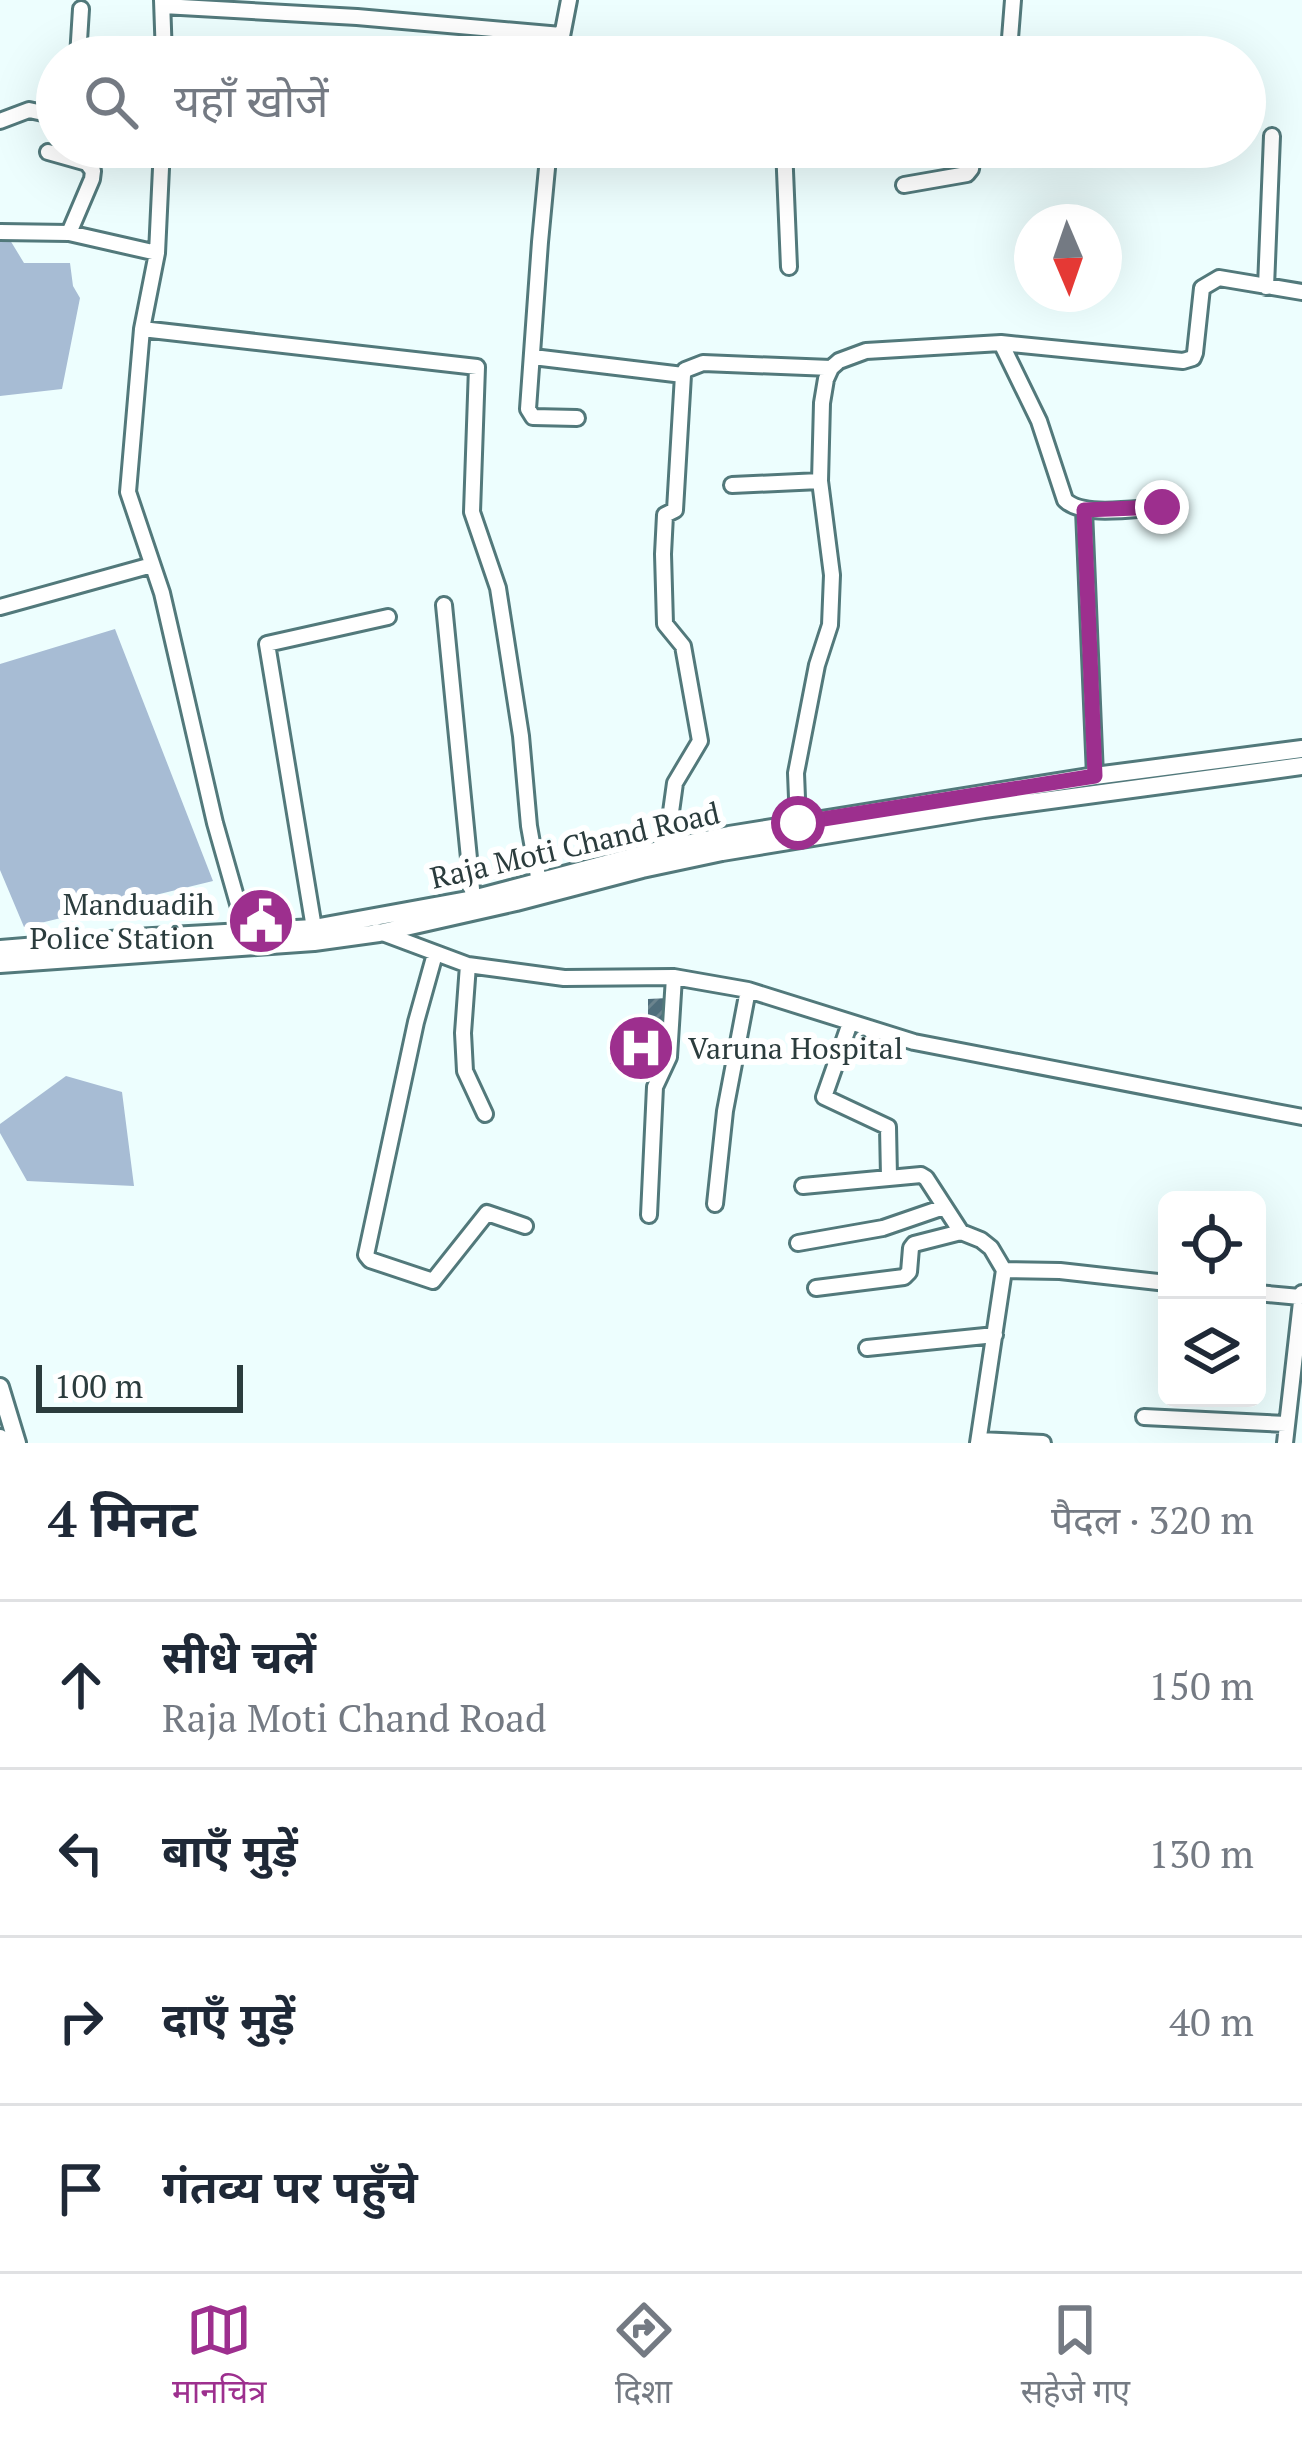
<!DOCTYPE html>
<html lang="hi">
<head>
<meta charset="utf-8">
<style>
	body { margin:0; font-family:"PT Serif","Noto Sans Devanagari",serif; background:#f6f6f7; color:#1f2937 }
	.controls { position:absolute; right:36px; bottom:36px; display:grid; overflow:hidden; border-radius:18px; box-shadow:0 12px 48px #0002 }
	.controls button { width:108px; height:108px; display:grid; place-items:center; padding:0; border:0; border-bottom:3px solid #e0e1e3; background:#fff; color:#1f2937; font:60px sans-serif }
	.compass { position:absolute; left:1014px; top:204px; width:108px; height:108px; border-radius:50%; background:#fff; box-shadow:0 12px 48px #0002; rotate:178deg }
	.scale { position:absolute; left:36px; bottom:30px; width:207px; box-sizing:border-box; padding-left:12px; border:6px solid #2b3c3d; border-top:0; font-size:33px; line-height:42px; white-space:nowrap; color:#2b3c3d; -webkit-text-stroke:9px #fff; paint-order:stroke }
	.stop { position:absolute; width:36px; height:36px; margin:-27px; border:9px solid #9d2f8e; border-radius:50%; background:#fff }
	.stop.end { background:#9d2f8e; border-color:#fff; box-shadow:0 3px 12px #0008 }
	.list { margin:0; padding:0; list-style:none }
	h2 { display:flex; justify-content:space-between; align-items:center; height:156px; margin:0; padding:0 48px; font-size:51px }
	h2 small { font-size:39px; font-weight:400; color:#747a83 }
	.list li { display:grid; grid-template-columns:78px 1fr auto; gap:36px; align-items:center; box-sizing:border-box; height:168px; padding:0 48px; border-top:3px solid #e0e1e3 }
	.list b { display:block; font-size:45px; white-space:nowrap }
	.list p { margin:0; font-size:39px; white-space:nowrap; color:#747a83 }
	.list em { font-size:39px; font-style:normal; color:#747a83 }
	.icon { flex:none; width:66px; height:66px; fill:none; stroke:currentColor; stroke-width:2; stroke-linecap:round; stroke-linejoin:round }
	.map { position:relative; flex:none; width:1302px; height:1443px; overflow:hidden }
	.search { position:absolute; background:#fff; box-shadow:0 12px 48px #0002; left:36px; right:36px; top:36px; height:132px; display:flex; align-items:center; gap:30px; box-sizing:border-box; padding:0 42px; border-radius:66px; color:#747a83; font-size:45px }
	.sheet { height:828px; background:#fff }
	nav { display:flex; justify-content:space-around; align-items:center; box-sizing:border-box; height:168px; border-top:3px solid #e0e1e3; background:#fff; font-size:33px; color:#747a83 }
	nav a { display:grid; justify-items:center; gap:6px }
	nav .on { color:#9d2f8e }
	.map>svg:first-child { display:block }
	.water { fill:#a7bcd4 }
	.building { fill:url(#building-hatch) }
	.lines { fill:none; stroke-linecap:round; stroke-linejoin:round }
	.minor-casing { stroke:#52797b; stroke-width:20 }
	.major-casing { stroke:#52797b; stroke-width:22 }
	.minor { stroke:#fff; stroke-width:14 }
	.major { stroke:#fff; stroke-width:16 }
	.route { stroke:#9d2f8e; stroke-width:15 }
	.labels { text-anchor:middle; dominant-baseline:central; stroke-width:12; stroke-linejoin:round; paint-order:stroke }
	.street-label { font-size:30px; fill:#2b3c3d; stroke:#fff }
	.poi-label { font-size:30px; fill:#2b3c3d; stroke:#fff; text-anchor:end }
</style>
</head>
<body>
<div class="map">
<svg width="1302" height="1443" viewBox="0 0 1302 1443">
	<defs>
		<pattern id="building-hatch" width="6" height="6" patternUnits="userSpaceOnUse" patternTransform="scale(3)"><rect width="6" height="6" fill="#4f6e7c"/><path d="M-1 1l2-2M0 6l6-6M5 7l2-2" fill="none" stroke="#6b848e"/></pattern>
	</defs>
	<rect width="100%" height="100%" fill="#edfefe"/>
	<path class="water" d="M10,240L24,263H70L73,286L80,298L62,389L0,396V241Z
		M115,629L213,881L24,927L0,870V664Z
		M66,1076L122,1092L134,1186L27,1181L0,1133V1124Z"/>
	<path class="building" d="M668,998L669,1029H658V1024H648V999Z
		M611,1036L654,1037V1065L610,1064Z"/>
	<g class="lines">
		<defs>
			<path id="minor" d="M162,0L164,57
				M163,6L357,17L561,35
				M78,57L81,9
				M558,57L569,0
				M1002,57L1009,51L1013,0
				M0,121L29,110L57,116
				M162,147L157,253L142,329L128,492L162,593L215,823L246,932
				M549,147L540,242L528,409L533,417L577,418
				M784,147L789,267
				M48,152L87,163L93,171L92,179L69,233
				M904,185L967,174L971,169L974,147
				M0,232L69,233L157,253
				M1266,287L1272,136
				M142,329L477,367L472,512L498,588L521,736L529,826L539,882
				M1001,343L1039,421L1065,500C1083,518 1136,508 1162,507
				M533,357L683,375
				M732,485L820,481
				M1084,510L1095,776
				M444,605L473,899
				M0,607L152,565
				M798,823L796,773L817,665L830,625L832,575L820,481L822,403L826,379L831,368L839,361L866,351L1001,343L1183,361L1193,358L1195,353L1202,288L1219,278L1302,292
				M666,848L675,783L700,741L683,646L665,624L663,554L665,515L675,510L683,375L685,370L703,363L831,368
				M314,928L267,644L388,617
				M377,931L468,965L564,978L674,977L748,990L914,1042L1302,1117
				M435,954L416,1022L366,1255L370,1260L433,1281L487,1213L525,1226
				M468,965L463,1033L465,1071L485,1114
				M850,1023L824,1097L888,1127L889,1177
				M803,1186L921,1175L926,1178L961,1232L981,1240L991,1248L1004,1270L1060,1271L1167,1283
				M715,1204L725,1111L748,990
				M649,1215L655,1087L669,1057L674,977
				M798,1243L883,1228L944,1207
				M816,1288L904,1277L909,1272L911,1248L914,1244L961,1232
				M1257,1293L1300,1297
				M867,1348L995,1335
				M1144,1417L1286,1424
				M979,1440L1043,1443
				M978,1443L1004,1270
				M1285,1443L1302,1293"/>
			<path id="major" d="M0,949L135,938L314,928L473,899L666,848L729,835L1095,776L1302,749
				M0,964L314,942L379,933L516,902L642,869L722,852L984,809L1302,766
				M0,1387L17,1443
				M0,1438L1,1443"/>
		</defs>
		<use href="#minor" class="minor-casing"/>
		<use href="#major" class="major-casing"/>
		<use href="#minor" class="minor"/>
		<use href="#major" class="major"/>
	</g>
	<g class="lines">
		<path class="route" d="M798,823L1095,776L1084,510L1162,507"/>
	</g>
	<defs>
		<symbol id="civic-disc" viewBox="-11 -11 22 22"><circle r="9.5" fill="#9d2f8e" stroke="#fff"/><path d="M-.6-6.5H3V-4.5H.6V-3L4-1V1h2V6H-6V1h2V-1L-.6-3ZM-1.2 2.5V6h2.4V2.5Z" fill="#fff"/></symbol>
		<symbol id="hospital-disc" viewBox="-11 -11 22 22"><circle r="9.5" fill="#9d2f8e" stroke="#fff"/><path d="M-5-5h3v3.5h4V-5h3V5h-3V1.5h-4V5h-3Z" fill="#fff"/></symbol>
	</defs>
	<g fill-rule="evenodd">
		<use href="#civic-disc" x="223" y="883" width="76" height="76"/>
		<use href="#hospital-disc" x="603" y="1010" width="76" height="76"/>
	</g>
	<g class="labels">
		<g class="street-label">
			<text transform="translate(575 845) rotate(-13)">Raja Moti Chand Road</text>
		</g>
		<g class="poi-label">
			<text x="214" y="904">Manduadih<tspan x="214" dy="34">Police Station</tspan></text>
			<text x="688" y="1048" text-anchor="start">Varuna Hospital</text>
		</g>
	</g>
</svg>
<div class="controls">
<button><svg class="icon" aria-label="locate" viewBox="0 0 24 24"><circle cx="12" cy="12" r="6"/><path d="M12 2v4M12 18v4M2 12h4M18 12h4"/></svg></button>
<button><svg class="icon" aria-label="layers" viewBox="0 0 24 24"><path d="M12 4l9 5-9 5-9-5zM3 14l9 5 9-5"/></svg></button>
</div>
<svg class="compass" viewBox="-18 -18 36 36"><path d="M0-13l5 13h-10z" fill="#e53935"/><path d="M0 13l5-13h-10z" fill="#747a83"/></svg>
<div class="scale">100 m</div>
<div class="stop" style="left:798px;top:823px"></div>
<div class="stop end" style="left:1162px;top:507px"></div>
<div class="search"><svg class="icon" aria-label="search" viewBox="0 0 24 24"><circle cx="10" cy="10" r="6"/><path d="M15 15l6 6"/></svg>यहाँ खोजें</div>
</div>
<section class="sheet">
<h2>4 मिनट<small>पैदल · 320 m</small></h2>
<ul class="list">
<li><svg class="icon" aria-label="ahead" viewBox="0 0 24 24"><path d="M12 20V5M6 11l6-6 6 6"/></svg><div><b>सीधे चलें</b><p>Raja Moti Chand Road</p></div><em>150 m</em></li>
<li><svg class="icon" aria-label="left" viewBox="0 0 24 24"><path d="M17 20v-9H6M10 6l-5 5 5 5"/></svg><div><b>बाएँ मुड़ें</b></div><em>130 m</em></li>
<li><svg class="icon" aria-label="right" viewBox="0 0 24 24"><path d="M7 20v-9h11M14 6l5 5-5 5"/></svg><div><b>दाएँ मुड़ें</b></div><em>40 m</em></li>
<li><svg class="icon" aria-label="arrive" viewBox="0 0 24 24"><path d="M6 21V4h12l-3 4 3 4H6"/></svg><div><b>गंतव्य पर पहुँचे</b></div></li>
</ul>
</section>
<nav>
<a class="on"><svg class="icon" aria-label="map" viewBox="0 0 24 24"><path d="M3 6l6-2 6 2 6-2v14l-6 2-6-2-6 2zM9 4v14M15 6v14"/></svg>मानचित्र</a>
<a><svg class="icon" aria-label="directions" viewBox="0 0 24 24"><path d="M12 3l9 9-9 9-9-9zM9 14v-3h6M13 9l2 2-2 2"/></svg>दिशा</a>
<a><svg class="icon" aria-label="saved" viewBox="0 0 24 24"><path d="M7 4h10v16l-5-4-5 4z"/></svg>सहेजे गए</a>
</nav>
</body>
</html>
